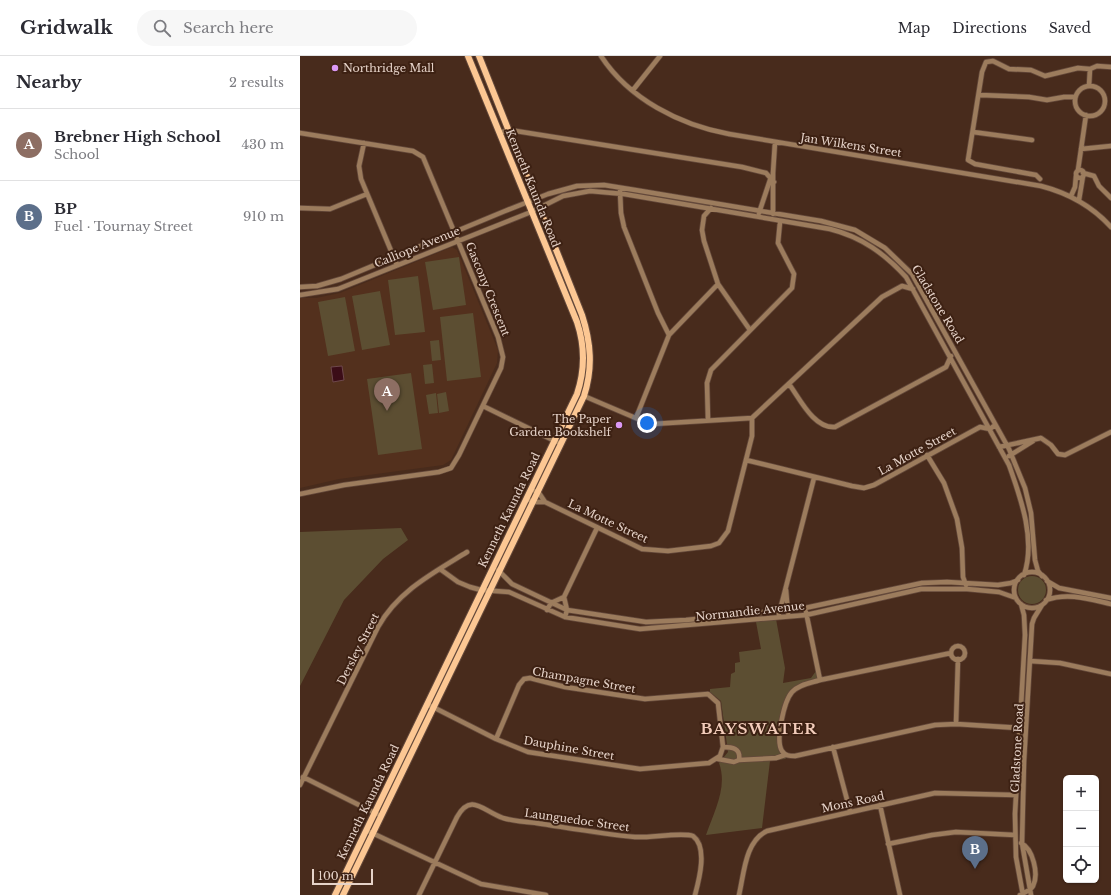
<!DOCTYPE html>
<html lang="en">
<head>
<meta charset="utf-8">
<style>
	body { margin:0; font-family:"Libre Baskerville",serif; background:#f7f7f7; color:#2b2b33 }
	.controls { position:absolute; right:12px; bottom:12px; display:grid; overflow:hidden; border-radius:6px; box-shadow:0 1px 3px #0004 }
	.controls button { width:36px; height:36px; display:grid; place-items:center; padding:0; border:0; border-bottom:1px solid #e1e1e2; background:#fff; color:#2b2b33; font:20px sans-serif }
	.scale { position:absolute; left:12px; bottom:10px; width:61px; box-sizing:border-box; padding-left:4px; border:2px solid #e6d3c9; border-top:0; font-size:11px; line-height:14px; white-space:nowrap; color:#e6d3c9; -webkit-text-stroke:3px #3d2113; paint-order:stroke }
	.you { position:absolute; left:347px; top:367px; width:14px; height:14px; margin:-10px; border:3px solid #fff; border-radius:50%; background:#1a73e8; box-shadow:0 0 0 6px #1a73e833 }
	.badge { display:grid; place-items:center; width:26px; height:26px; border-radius:50%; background:#1a73e8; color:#fff; font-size:13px; font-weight:700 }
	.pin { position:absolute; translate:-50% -33px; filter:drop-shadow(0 1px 2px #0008) }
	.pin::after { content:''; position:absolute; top:21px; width:14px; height:12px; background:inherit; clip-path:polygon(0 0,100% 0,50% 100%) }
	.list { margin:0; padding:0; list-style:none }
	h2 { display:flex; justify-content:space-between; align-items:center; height:52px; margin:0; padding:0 16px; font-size:17px }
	h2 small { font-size:13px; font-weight:400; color:#7c7c81 }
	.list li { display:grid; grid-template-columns:26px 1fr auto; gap:12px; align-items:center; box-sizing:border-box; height:72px; padding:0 16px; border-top:1px solid #e1e1e2 }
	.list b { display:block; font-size:15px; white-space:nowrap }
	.list p { margin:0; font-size:13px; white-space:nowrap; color:#7c7c81 }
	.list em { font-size:13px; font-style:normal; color:#7c7c81 }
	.icon { flex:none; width:22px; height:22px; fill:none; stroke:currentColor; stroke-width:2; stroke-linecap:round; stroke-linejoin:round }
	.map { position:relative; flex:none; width:811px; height:839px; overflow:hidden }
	header { display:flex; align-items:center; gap:24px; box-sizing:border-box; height:56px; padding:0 20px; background:#fff; border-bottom:1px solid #e1e1e2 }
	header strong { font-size:19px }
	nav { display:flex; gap:22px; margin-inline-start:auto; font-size:14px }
	.search { width:280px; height:36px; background:#f7f7f7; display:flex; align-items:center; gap:10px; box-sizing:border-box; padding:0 14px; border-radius:22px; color:#7c7c81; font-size:15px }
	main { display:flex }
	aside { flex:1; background:#fff }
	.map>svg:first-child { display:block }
	.built { fill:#53301d }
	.green { fill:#5c4e32 }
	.water { fill:#3b0d17; stroke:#6e484c }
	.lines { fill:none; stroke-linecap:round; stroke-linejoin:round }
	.minor-casing { stroke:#64493b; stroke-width:6 }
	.major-casing { stroke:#64493b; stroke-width:8 }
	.minor { stroke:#9c7c5d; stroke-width:4.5 }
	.major { stroke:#fcc793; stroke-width:6 }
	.poi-dot { fill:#db99f5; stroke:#3d2113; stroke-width:1.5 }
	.labels { text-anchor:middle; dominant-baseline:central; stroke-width:4; stroke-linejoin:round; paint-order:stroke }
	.poi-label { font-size:11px; fill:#e6d3c9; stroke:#3d2113; text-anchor:start }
	.street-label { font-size:11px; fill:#e6d3c9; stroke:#3d2113 }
	.district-label { font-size:15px; font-weight:bold; letter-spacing:1px; fill:#f2ccba; stroke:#3d2113 }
</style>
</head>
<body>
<header>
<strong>Gridwalk</strong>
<div class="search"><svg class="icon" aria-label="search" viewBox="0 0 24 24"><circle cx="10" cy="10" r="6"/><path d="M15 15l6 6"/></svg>Search here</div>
<nav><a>Map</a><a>Directions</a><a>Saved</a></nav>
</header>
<main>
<aside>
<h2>Nearby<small>2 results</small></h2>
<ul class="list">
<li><span class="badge" style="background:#8d6e63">A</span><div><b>Brebner High School</b><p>School</p></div><em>430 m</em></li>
<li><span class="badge" style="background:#5c6f8a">B</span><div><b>BP</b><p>Fuel · Tournay Street</p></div><em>910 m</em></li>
</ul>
</aside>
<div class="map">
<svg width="811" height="839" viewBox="0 0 811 839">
	<rect width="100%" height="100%" fill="#482b1c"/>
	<path class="built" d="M152,191L157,194L198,294L197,307L151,404L143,409L39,423L0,432V242H16L40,237Z"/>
	<path class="green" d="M159,201L166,249L133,254L125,206Z
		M118,220L125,276L95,279L88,224Z
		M80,235L90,289L62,294L52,240Z
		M45,241L55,295L28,300L18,246Z
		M173,257L181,321L147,325L140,261Z
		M139,284L141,304L132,305L130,285Z
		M132,308L134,327L125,328L123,309Z
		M111,317L122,393L78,399L67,323Z
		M146,336L149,355L139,357L137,338Z
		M136,337L138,357L129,358L126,339Z
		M101,472L108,484L83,503L44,544L0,630V476Z
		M718 534a14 14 0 1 1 28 0a14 14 0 1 1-28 0Z
		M476,563L485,612L483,627L511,622L516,615L518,624L502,628L487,642L479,686L488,701L485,703L470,705L462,772L406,779C414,756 428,731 419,707L428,696L421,645L410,636V633L430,631L431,618L435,616V607L440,606L439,596L461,593L456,566Z"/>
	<path class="water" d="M42,310L44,324L33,326L31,311Z"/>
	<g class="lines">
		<defs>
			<path id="minor" d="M301,0C329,43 380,69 429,78L741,130C768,137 792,150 811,171
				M789,30L790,13
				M775 45a15 15 0 1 1 30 0a15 15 0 1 1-30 0Z
				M333,34L360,0
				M680,39L729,41L747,44L764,41H775
				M199,76L216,75L442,111L466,117L474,126
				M673,76L732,84
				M0,77L113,95L123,101L198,281L203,301L201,312L159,399L151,412L139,416L44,429L0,438
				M64,87L59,110L61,123L97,209
				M781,93L811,90
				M778,114L786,59
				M776 118a4 4 0 1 1 8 0a4 4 0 1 1-8 0Z
				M783,117L794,120L799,130L811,142
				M740,123L736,119L675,108L668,104L682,16L686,6L693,5L709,13L731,14L745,20L778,12L790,13L797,10L811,11
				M320,135L321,157L324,171L358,257L369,279
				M771,140L775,131L776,120
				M779,144L783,120
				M0,152L30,153L67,138
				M411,152L404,160L402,174L404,185L418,228L450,274
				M459,157L471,121
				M473,158V117L475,86
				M0,231L17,230L41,223L205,155L248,138L277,130L304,129L335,134L521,165L555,174L585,192L612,218L709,393L725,432L731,457L735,504L738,515L742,520
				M0,239L38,233L231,156L263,140L290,135L324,138L530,173C562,181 585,198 606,221L709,409C721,443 736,484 724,519
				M489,328C500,343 514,373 535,371L646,311L651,300
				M284,340L345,366L352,368L452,362
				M183,350L257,386
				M336,362L369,279L418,228
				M452,362L582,241L602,230L613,233
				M408,364L407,327L411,314L492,232L494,218L478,187L480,166
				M699,391L741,382L751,389L758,398L765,399L811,376
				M627,399L644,427L657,463L662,492L663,521L666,529
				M709,400L733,385
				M446,404L552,430L564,432L574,429L680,371L690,373L695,369
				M235,435L239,437L245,446L342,493L368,495L411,490L419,487L428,475L452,380V362
				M226,443L234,446H245
				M140,513L158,526L170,531L181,534L209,536L265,561L340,573L506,559L621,533H667L699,536L716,542
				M198,514L212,528L267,554L346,566L386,564L505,552L622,527L647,526L698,529L711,527L718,524
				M714 534a18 18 0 1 1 36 0a18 18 0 1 1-36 0Z
				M747,525L759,532L811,542
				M486,534L488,557
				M746,544C768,536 789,543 811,548
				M721,548L724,559L725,579L715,758L716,801L723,839
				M247,554L251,547L264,541
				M506,556L520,624
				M479,558L514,422
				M265,561L267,554L264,541L297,472
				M651 597a7 7 0 1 1 14 0a7 7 0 1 1-14 0Z
				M651,597L520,624C511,627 499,628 492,636C484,645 475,685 482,695C485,700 490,700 495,700L635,669L656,668L720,672
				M730,605L760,607L811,618
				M127,648L196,683L228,696L340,713L409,707L420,700L423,691L418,647L408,638L345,643L265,631L230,622L224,623L219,629L196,683
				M656,668L658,603
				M423,691C432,691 441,692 439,704
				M533,691L550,755
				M418,703L434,706L439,704L476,702L485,699
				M3,721L77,758
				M0,729L78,571C98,535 133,517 167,496
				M580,749L600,839
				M70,776L181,828L246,839
				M588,788L632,779L656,776L715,779
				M119,839L157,761C171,736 183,755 203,762C213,765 225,766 236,767C269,772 302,778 335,781C350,782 382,776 393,780C408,791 399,824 395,839
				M439,839C444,818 445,785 467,775L635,737L716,739
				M720,839C725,836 730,835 733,830C739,818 733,793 721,787
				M731,839L722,787L724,705L732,568L734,562L742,549"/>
			<path id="major" d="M35,839L277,338C285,314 285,290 277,266L168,0
				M43,839C124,673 203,506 284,340C293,312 291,287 282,259L179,0"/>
		</defs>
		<use href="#minor" class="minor-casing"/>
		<use href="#major" class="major-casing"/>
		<use href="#minor" class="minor"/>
		<use href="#major" class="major"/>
	</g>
	<g class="poi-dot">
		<circle cx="35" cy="12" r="4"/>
		<circle cx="319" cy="369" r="4"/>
	</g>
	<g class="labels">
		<g class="poi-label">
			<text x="43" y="12">Northridge Mall</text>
			<text x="311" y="363" text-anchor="end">The Paper<tspan x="311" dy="13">Garden Bookshelf</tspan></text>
		</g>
		<g class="street-label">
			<text transform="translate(551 89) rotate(9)">Jan Wilkens Street</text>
			<text transform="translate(233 132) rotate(68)">Kenneth Kaunda Road</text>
			<text transform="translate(117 191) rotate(-22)">Calliope Avenue</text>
			<text transform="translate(188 233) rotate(68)">Gascony Crescent</text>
			<text transform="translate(638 248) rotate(59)">Gladstone Road</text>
			<text transform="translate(617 395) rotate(-29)">La Motte Street</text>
			<text transform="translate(209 454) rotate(-64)">Kenneth Kaunda Road</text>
			<text transform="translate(308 465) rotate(25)">La Motte Street</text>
			<text transform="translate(450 555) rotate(-6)">Normandie Avenue</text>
			<text transform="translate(58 593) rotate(-63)">Dersley Street</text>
			<text transform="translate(284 624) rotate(10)">Champagne Street</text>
			<text transform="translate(269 692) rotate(10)">Dauphine Street</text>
			<text transform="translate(717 692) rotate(-87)">Gladstone Road</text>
			<text transform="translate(68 746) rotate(-64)">Kenneth Kaunda Road</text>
			<text transform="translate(553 746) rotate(-12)">Mons Road</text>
			<text transform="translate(277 764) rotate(8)">Launguedoc Street</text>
		</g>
		<g class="district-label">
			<text x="459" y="672">BAYSWATER</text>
		</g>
	</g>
</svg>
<div class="controls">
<button>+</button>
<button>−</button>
<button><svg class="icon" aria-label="locate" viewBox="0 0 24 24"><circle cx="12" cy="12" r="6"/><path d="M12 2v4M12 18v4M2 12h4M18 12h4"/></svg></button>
</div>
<div class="scale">100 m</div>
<div class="you"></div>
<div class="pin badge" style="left:87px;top:355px;background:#8d6e63">A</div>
<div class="pin badge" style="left:675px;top:813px;background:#5c6f8a">B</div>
</div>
</main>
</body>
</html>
